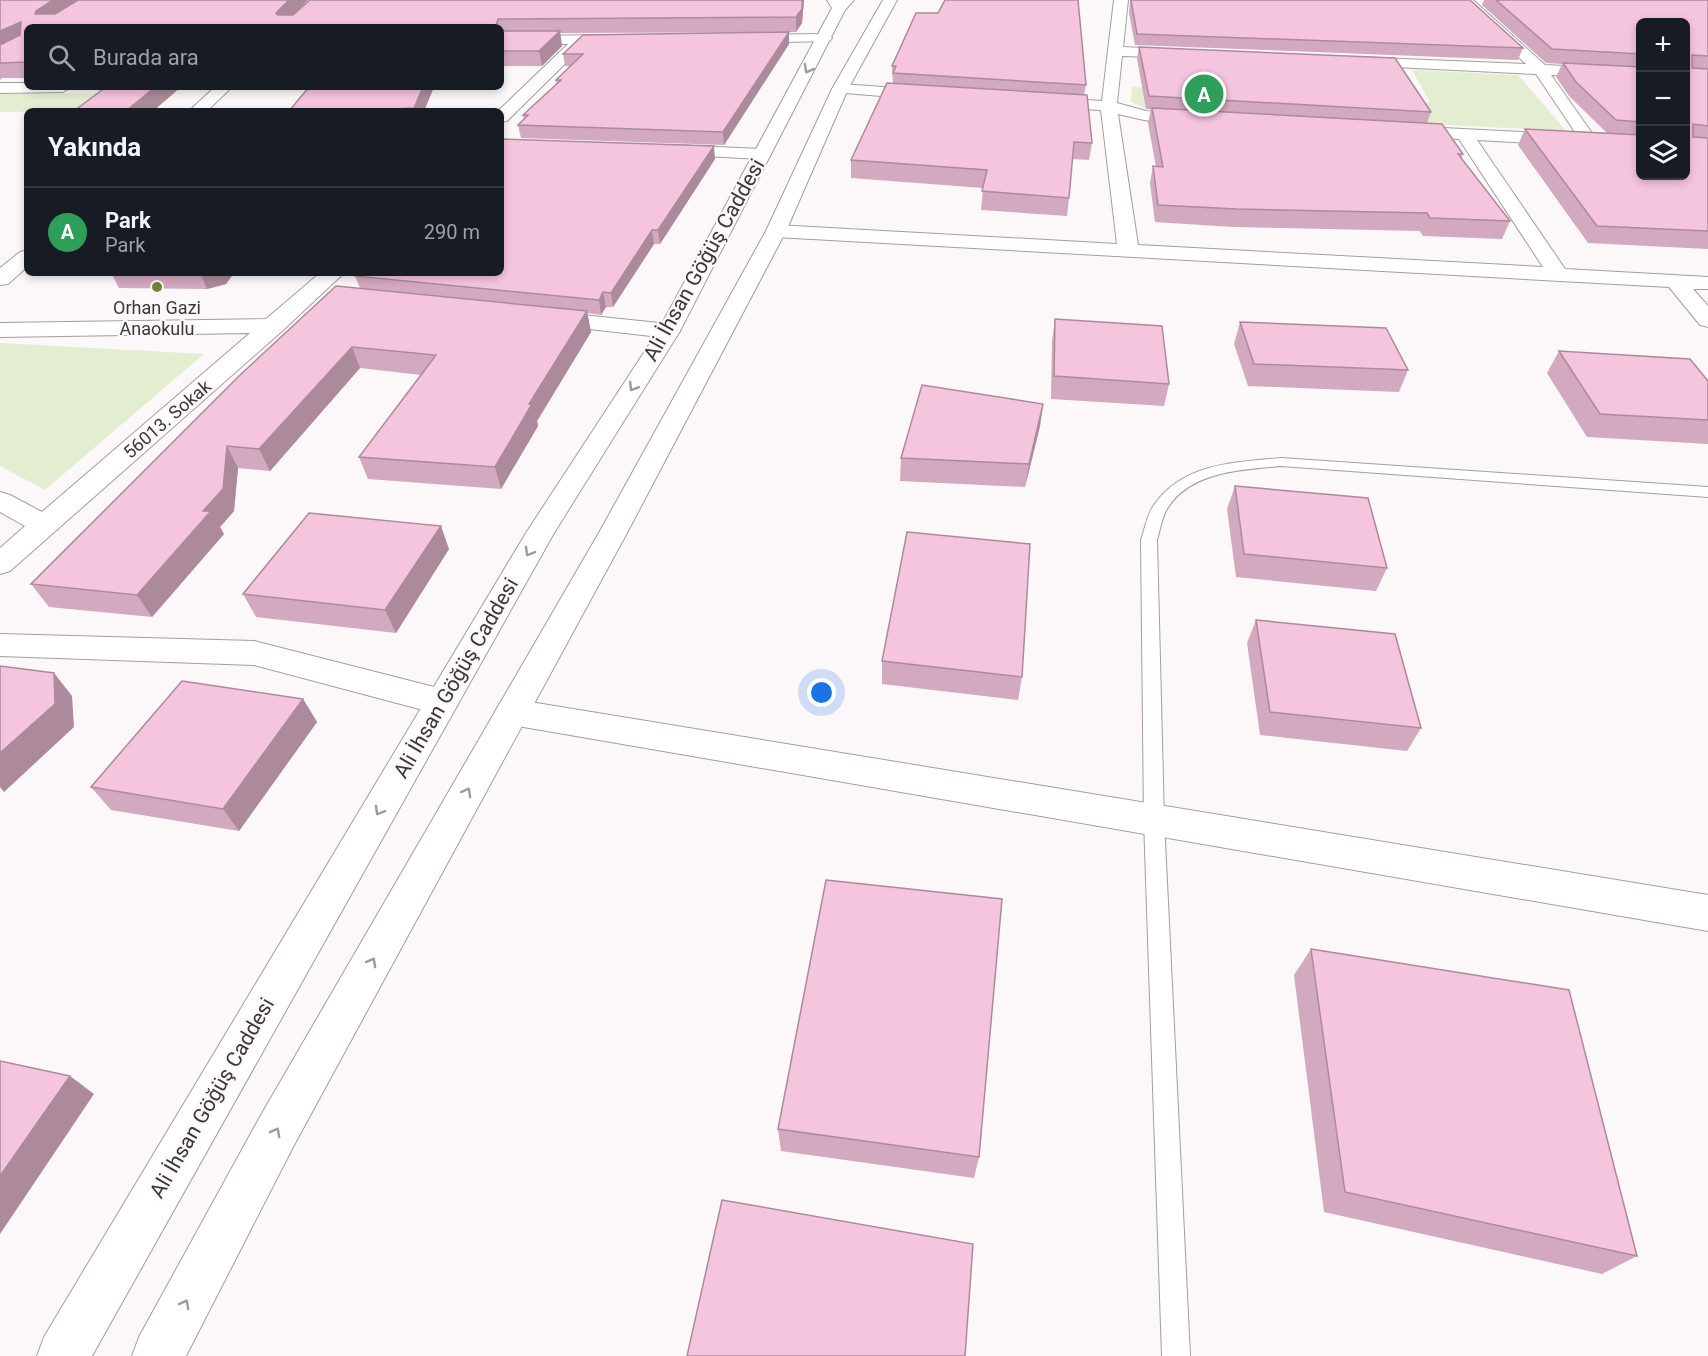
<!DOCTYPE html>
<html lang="tr">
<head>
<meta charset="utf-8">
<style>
	body { margin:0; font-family:Roboto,sans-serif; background:#242831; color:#f1f3f6 }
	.controls { position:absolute; right:18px; top:18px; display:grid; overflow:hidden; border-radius:9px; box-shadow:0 3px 9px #0003 }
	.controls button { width:54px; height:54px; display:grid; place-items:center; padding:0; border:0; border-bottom:2px solid #363941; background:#171b24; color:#f1f3f6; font:30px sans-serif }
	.you { position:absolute; left:822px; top:693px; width:21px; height:21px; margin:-15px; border:4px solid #fff; border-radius:50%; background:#1a73e8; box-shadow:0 0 0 9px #1a73e833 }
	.badge { display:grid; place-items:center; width:39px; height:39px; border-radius:50%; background:#0b8043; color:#fff; font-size:20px; font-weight:700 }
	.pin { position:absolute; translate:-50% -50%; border:3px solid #fff; box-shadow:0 2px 6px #0006 }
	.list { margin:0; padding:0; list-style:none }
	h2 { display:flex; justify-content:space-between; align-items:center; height:78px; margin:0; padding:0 24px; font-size:26px }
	h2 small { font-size:20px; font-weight:400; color:#9ea1a6 }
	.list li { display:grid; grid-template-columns:39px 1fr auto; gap:18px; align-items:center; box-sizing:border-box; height:90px; padding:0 24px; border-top:2px solid #363941 }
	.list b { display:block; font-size:22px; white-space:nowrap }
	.list p { margin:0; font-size:20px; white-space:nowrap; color:#9ea1a6 }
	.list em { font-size:20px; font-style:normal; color:#9ea1a6 }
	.icon { flex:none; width:33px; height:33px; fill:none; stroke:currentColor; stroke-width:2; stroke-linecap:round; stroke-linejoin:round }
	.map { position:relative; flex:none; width:1708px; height:1356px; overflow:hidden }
	.search { position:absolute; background:#171b24; box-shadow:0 3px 9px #0003; left:24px; top:24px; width:480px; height:66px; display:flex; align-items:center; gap:15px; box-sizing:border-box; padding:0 21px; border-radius:9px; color:#9ea1a6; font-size:22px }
	.panel { position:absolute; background:#171b24; box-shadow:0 3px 9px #0003; left:24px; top:108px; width:480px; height:168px; border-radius:9px }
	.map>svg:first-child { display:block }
	.green { fill:#e3edd0 }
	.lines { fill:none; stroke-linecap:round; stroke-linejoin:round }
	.service-casing { stroke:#a39ea0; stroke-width:2 }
	.minor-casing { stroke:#a39ea0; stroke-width:2 }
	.secondary-casing { stroke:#a39ea0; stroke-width:2 }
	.primary-casing { stroke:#a39ea0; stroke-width:2 }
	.service { fill:#fff; fill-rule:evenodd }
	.minor { fill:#fff; fill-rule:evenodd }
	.secondary { fill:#fff; fill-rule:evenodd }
	.primary { fill:#fff; fill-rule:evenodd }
	.wall { fill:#d3a9bf; fill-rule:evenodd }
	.shaded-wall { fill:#ac8a9b }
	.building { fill:#f5c5de; stroke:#ac8a9b; stroke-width:1.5 }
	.oneway { stroke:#9c9c9c }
	.poi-dot { fill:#6e8537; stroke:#fcf7f9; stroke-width:2 }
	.labels { text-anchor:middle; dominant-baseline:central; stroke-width:4.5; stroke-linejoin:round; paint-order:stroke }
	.far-poi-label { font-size:18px; fill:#3a3839; stroke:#fcf7f9 }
	.far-street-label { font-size:18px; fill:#3a3839; stroke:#fcf7f9 }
	.street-label { font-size:21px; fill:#3a3839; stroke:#fcf7f9 }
</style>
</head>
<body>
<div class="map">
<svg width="1708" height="1356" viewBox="0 0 1708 1356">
	<rect width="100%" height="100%" fill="#fcf7f9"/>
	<path class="green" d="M1412,70L1518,75L1566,131L1150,110L1131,102L1132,87L1430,102Z
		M175,93L155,110L0,112V94Z
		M0,343L204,354L45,490L0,466Z"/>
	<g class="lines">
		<defs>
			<path id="service" d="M1281,458L1708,487V497L1281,466C1242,470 1190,471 1167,509C1162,517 1160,530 1157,540L1164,820L1190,1356H1162L1144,820L1141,540C1145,529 1147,514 1154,505C1183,463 1236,462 1281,458Z"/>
			<path id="minor" d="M1114,0H1128L1123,47L1183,50L1190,54L1183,58L1122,56L1117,103L1146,111L1194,114L1202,119C1192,132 1134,118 1118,114L1138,245L1543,267L1459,139L1404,136L1398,135L1395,131L1398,127L1404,126L1577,135L1536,74L1354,65L1347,61L1354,57L1526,64L1458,0H1473L1545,65L1640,70V79L1551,75L1594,136L1640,139V149L1477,140L1565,269L1708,277V289H1693L1708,306V327L1700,325L1669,287L776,237L769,235L766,231L769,227L776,225L1117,244L1101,110L1043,107L1035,102L1043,97L1102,101Z
				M825,34L830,35L832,38L830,41L743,43L736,39L743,35Z
				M622,35L629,39L627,42L585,44L507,121L501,122V111H498L568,44H501V36Z
				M0,83H27V87H71L63,92L0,93Z
				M840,84L928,90L936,95L928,100L834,92L832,89Z
				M215,87H232L207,111H189Z
				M671,145L762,149L768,150L771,154L768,158L762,159L665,154L662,150L665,146Z
				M27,250V267L8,284L0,285V268L20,252Z
				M320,273H344L282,331L10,571L0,574V548L25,526L0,512V492L10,495L42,512L250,333L0,337V323L266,319Z
				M544,311L669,324L677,326L680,331L677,336L669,338L536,323L533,318L536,313Z
				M0,634L254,641L442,689L454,693L459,702L454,711L442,715L254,665L0,656Z
				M512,699L1708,895V931L512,725L500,721L495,712L500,703Z"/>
			<path id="secondary" d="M839,0H854L845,10L680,331L554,533L92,1356H37L44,1337L526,533L658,331L832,8Z
				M883,0H897L848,89L786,231L628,531L293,1147L186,1356H132L139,1337L261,1115L600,531L766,231L832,89Z"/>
			<path id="primary" d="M827,0H841L846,8L844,11H834Z"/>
		</defs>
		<use href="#service" class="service-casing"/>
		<use href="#minor" class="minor-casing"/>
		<use href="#secondary" class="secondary-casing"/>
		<use href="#primary" class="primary-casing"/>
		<use href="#service" class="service"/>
		<use href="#minor" class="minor"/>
		<use href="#secondary" class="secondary"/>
		<use href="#primary" class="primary"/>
	</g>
	<path class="wall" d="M0,0H308L293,15L310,0H804L802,23L796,32L560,33L562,46L542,66H501V27H27V78H2L0,80Z
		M1130,0H1470L1523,48L1518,60L1135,45L1129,13Z
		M1484,0H1708V249L1588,243L1518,145L1525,129L1607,133L1569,96L1556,77L1562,64L1546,63L1482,5ZM1641,22L1686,176H1641Z
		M789,44L724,145L521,138L518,125L524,119L523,115L556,84V80L570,66H565L563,54Z
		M1139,47L1431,112L1427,123L1463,154L1461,159L1510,221L1502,239L1423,236L1420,231L1233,227L1155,222L1150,183L1153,166L1156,167L1148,123L1151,109H1146L1137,59Z
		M892,66L1086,85L1084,95L1092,143L1089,160L1072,159L1069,198L1067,216L981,210L983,188L851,178V160L893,83Z
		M309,87H434L424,111H289Z
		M715,159L660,244H654L613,307H606L601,315L587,313L591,332L537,421L538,426L501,489L368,479L359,457L421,375L360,368L270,471L238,468L234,511L220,527L224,534L152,617L49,607L31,584L360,288L355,276Z
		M111,273H234L226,284L207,289L119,288Z
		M1055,319L1169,384L1164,406L1051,399L1052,341Z
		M1240,322L1408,370L1399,392L1248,386L1234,344Z
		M1559,351L1708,381V444L1587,437L1547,373Z
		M1043,404L1040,426L1025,487L900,481L901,458Z
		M1235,486L1387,568L1376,591L1236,577L1227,509Z
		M449,549L396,633L256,617L243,594Z
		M1256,620L1421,728L1407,751L1260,735L1247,643Z
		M882,661L1022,677L1018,700L882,684Z
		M303,699L317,722L239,831L111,810L91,787Z
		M1311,949L1637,1256L1602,1274L1324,1212L1294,975Z
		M778,1129L979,1157L974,1178L781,1151Z"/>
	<path class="shaded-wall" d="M53,0H82L43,25L35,14L36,11Z
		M289,0H308L281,27L276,13Z
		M802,0H804L802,23L796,32V17Z
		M21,22L27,33L0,50V31Z
		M560,31L562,46L542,66L539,51Z
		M789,32V44L724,145L723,132Z
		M155,87H181L153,111H126Z
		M423,87H434L424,111H415L414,108Z
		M714,146L715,159L660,244L658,230Z
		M652,230L654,244L613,307L611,293Z
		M200,273H234L226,284L207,289Z
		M603,292L606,307L601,315L599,300Z
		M587,311L591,332L537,421L538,426L501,489L495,467L529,404Z
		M352,347L360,368L270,471L259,449Z
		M1043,404L1040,426L1025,487L1029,464Z
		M227,446L238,468L234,511L220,527L224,534L152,617L137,595L203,511Z
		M441,526L449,549L396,633L385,610Z
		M54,673L72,696L74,727L4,792L0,787V753Z
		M303,699L317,722L239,831L223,809Z
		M70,1076L94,1094L0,1234V1176Z"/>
	<path class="building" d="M0,0H53L36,11L35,14H55L78,0H289L276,13L278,15H293L310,0H802V9L796,17L498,19L496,27H27V62L0,63V45L20,35L21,22L0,31Z
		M945,0H1078L1086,85L893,73L896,66H892L916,13H938Z
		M1131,0H1470L1523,48L1137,34Z
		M1496,0H1708V56L1692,55V68L1708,69V126L1693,124V137L1708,138V231L1597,226L1525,129L1641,135V176H1686V22H1641V54L1552,49Z
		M501,31H560L539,51H501Z
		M789,32L723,132L518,125L528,115H523L561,80H556L583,54H563L583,35Z
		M1139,47L1395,58L1431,112L1149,96Z
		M1563,63L1641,67V122L1616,120L1576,82Z
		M887,83L1087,95L1092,143L1074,142L1069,198L982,191L987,170L851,160Z
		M106,87H155L126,111H74Z
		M309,87H423L414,108L363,111H289Z
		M1152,108L1442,124L1463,154H1458L1510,221L1430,218L1427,213L1237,209L1158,205L1153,166L1163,167Z
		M503,139L714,146L658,230H652L611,293L603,292L599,300L355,276L358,273H501V141Z
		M336,286L587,311L529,404H532L495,467L359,457L436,355L352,347L259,449L227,446L223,489L203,511H211L137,595L31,584L239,376Z
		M1055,319L1162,326L1169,384L1054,376Z
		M1240,322L1386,328L1408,370L1254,364Z
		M1559,351L1690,359L1708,381V420L1600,414Z
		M922,385L1043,404L1029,464L901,458Z
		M1235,486L1368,498L1387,568L1244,554Z
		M309,513L441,526L385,610L243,594Z
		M907,532L1030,544L1022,677L882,661Z
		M1256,620L1395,634L1421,728L1270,712Z
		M0,666L54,673L55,704L0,753Z
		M182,681L303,699L223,809L91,787Z
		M826,880L1002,899L979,1157L778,1129Z
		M1311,949L1569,990L1637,1256L1345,1192Z
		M0,1061L70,1076L0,1176Z
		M722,1200L973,1244L965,1356H687Z"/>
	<defs><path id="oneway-chevron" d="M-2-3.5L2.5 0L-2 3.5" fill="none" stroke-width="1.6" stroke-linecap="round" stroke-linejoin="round" transform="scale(1.5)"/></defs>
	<g class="oneway">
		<use href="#oneway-chevron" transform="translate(808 69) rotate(119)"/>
		<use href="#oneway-chevron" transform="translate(633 387) rotate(122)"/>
		<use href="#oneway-chevron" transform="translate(529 552) rotate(120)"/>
		<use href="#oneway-chevron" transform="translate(467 792) rotate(-61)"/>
		<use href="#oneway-chevron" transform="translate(379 811) rotate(120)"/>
		<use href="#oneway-chevron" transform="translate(372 962) rotate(-61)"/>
		<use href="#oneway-chevron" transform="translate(276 1132) rotate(-62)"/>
		<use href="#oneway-chevron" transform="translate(185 1304) rotate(-62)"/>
	</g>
	<circle class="poi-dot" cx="157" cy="287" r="6"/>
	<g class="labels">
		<g class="far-poi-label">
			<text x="157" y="307">Orhan Gazi<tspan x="157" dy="21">Anaokulu</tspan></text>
		</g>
		<g class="far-street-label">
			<text transform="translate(167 419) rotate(-41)">56013. Sokak</text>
		</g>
		<g class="street-label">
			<text transform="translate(704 260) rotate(-61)">Ali İhsan Göğüş Caddesi</text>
			<text transform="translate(456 678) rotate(-60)">Ali İhsan Göğüş Caddesi</text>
			<text transform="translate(212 1098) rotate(-60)">Ali İhsan Göğüş Caddesi</text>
		</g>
	</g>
</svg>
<div class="controls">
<button>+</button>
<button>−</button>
<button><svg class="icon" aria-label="layers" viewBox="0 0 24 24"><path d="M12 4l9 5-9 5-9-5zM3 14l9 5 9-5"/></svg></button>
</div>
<div class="you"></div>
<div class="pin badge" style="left:1204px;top:94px;background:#2e9e5b">A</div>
<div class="search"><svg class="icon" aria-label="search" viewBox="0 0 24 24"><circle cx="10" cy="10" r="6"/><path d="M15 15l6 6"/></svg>Burada ara</div>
<section class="panel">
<h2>Yakında<small></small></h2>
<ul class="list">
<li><span class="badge" style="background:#2e9e5b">A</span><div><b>Park</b><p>Park</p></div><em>290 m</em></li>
</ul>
</section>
</div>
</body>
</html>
